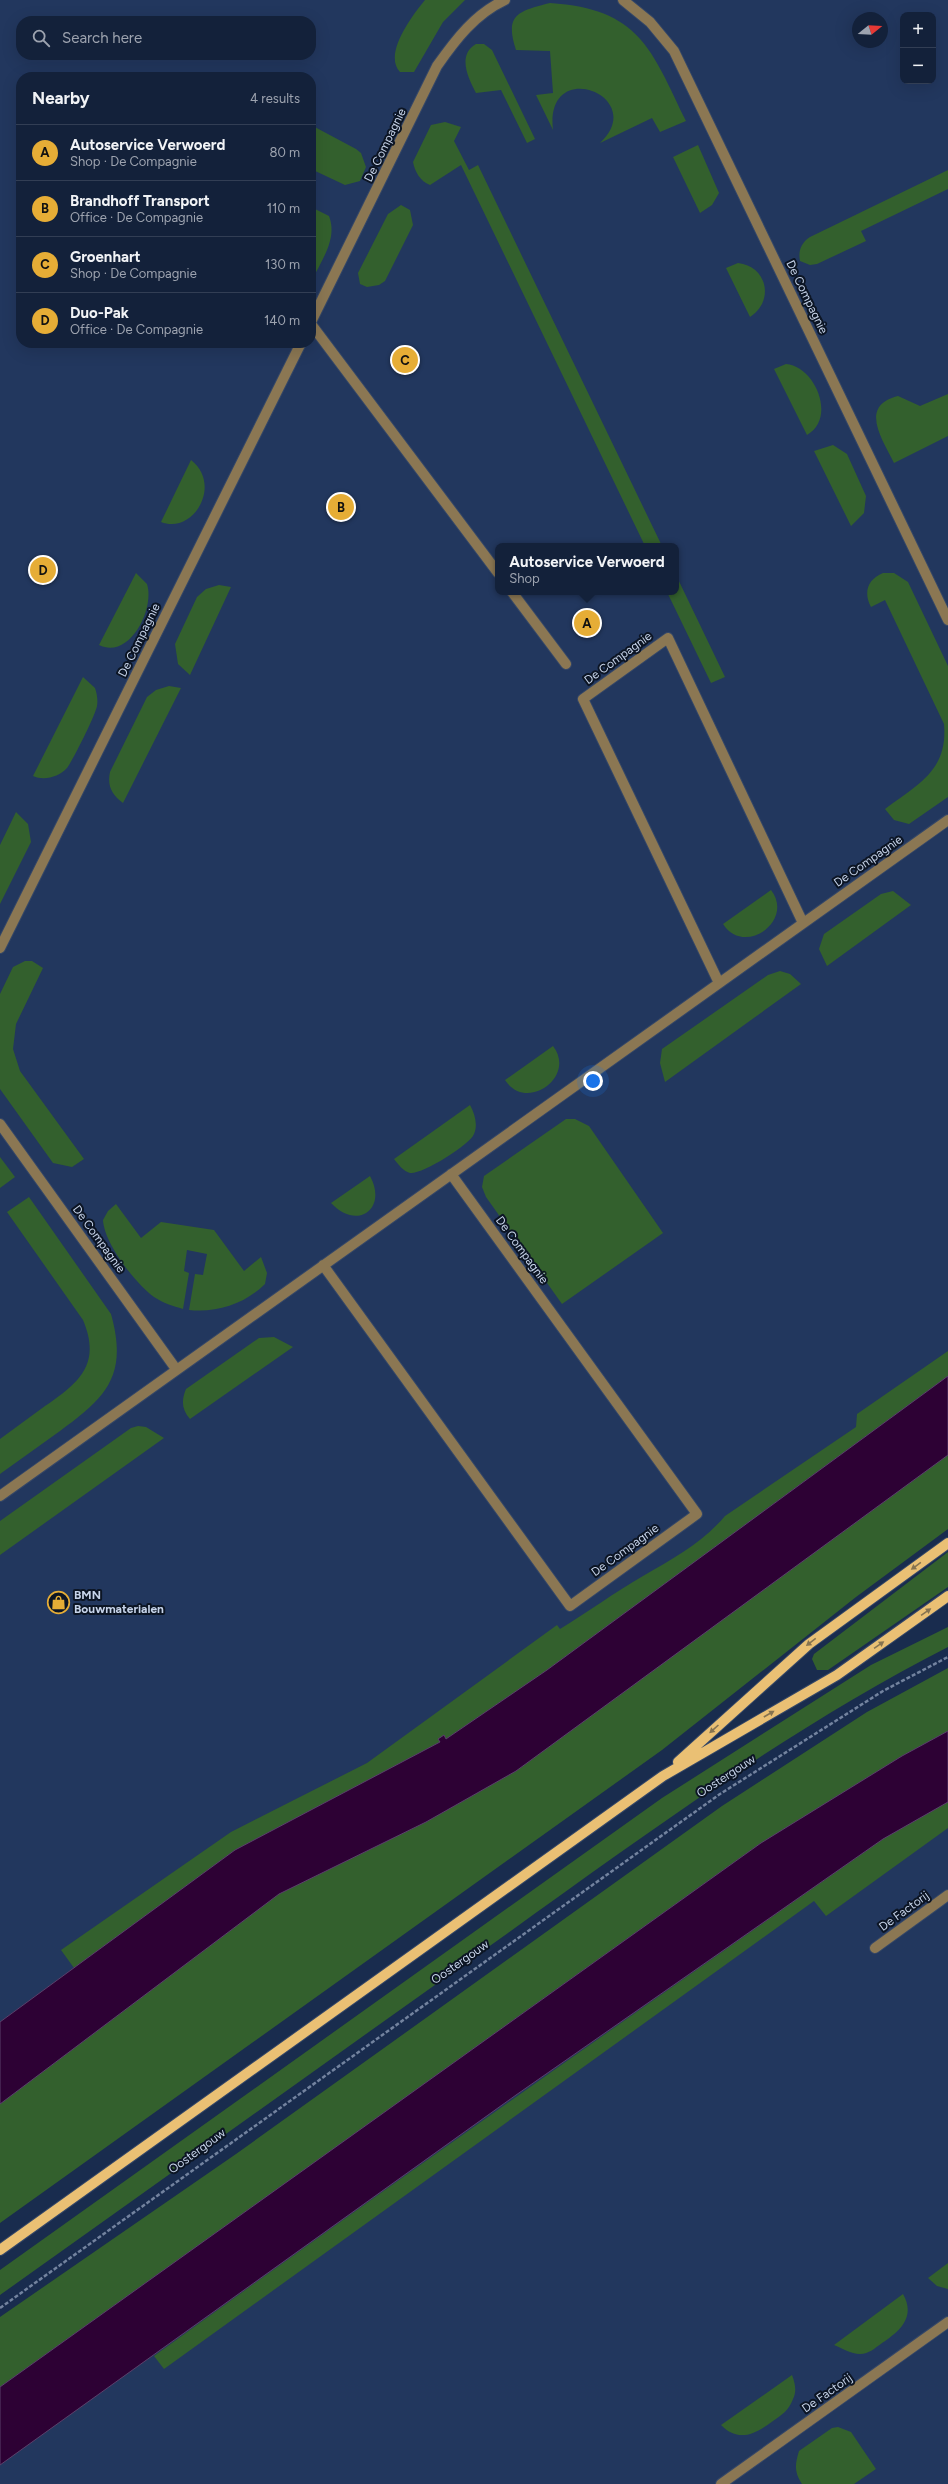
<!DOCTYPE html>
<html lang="en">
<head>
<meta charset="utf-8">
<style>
	body { margin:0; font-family:Figtree,sans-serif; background:#202e45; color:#f1f3f6 }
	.controls { position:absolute; right:12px; top:12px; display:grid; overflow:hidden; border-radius:8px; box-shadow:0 4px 16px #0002 }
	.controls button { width:36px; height:36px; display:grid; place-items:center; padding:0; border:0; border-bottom:1px solid #323e54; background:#13213a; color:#f1f3f6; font:20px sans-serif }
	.compass { position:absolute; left:852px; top:12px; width:36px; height:36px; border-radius:50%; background:#13213a; box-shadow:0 4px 16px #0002; rotate:72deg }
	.you { position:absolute; left:593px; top:1081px; width:14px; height:14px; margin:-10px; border:3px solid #fff; border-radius:50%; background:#1a73e8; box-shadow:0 0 0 6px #1a73e833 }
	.badge { display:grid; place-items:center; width:26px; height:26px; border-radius:50%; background:#e6ad36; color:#111; font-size:13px; font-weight:700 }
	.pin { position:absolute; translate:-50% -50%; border:2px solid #fff; box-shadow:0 1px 4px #0006 }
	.popup { position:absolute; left:495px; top:543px; width:184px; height:52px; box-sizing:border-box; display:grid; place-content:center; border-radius:8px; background:#13213a; filter:drop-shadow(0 1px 3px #0005); font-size:13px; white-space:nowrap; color:#9da3af }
	.popup b { font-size:15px; color:#f1f3f6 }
	.popup::after { content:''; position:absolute; left:50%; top:100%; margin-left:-8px; border:8px solid transparent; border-top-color:#13213a }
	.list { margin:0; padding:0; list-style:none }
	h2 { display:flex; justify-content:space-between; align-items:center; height:52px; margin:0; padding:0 16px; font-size:17px }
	h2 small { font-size:13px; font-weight:400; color:#9da3af }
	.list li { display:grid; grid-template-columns:26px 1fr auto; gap:12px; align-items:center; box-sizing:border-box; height:56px; padding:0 16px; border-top:1px solid #323e54 }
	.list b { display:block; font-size:15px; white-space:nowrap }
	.list p { margin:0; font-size:13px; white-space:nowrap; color:#9da3af }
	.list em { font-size:13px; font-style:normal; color:#9da3af }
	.icon { flex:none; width:22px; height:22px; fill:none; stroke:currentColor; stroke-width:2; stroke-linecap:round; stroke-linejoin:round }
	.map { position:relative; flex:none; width:948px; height:2484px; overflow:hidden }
	.search { position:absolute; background:#13213a; box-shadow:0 4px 16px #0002; left:16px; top:16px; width:300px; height:44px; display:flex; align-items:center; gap:10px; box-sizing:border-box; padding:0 14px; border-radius:16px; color:#9da3af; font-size:15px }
	.panel { position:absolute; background:#13213a; box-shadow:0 4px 16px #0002; left:16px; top:72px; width:300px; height:276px; border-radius:16px }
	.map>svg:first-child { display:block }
	.built { fill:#22375e; fill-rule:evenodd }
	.green { fill:#33602d }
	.water { fill:#2d0134; stroke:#5b406b }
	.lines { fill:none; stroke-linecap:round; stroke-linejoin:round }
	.minor-casing { stroke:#354767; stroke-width:12 }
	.major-casing { stroke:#354767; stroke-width:12 }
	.path { stroke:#73839f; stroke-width:2.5; stroke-dasharray:4 2; stroke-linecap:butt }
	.minor { stroke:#8b7753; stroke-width:10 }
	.major { stroke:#eac074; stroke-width:10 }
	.oneway { fill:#867350 }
	.labels { text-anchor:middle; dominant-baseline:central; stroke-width:4; stroke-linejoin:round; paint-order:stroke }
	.street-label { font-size:12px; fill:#c7d4ea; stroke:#0c1524 }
	.poi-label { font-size:12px; font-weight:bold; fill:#c7d4ea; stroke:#0c1524; text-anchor:start }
</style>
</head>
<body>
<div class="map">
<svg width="948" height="2484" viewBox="0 0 948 2484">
	<rect width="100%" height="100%" fill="#192c4e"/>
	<path class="built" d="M0,0H948V1376L575,1649L235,1850L0,2022ZM903,15H933V81H903ZM858,18H882V42H858ZM21,21H311V55H21ZM21,77H311V343H21ZM498,546H676V592H498Z
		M948,1783V2484H0V2444Z"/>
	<path class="green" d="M425,0H465L443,22L414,72H400C383,54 412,16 425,0Z
		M550,3C640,9 651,49 686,121L660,132L652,118L600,143C650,96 544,55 553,130L536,95L553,93L550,51L516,50C504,14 519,11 550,3Z
		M476,44H484L492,50L535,139L527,143L501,90L476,93C468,78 457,55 476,44Z
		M445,122L461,127L454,141L469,170L478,165L662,546H645L461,165L430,185C420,181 415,172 413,162L431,125Z
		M311,125L356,149L361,153L366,167L360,181L345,185L311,169Z
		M698,145L719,193L712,205L700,213L673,157Z
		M948,170V189L861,231L866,241L817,264L810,265L800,261C798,251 801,243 810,237Z
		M401,205L410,210L413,225L385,281L379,285L367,287L360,284L358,273L388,214Z
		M311,207L329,216C338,239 321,261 311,282Z
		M738,263C767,266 775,301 750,317L726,268Z
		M786,364C815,366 837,418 807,435L774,369Z
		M948,394V436L894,463C883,440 858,406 898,396L920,406Z
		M833,445L847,454L866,496L864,513L851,526L814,451Z
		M191,460C223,485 193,535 161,522Z
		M136,573L147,584C155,608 130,660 99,645Z
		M883,573H894L908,582L948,666V797L909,824L894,820L885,809C918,784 948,771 944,724L885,600L871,607C863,592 868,579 883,573Z
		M676,575L725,677L711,683L667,592H676Z
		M219,585L231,587L190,675L178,664L175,644L197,597L206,589Z
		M83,677L95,688C97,694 98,700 97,706C95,716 73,760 67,768C59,777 44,781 33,776Z
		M169,686L181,688L123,803C112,795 107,786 110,772L147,697L156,690Z
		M16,812L28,824L31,842L0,904V845Z
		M771,890C795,921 744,957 723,924Z
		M893,891L911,905L827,966L819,949L824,934L881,894Z
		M25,961H32L43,968L16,1024L13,1049L20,1071L84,1159L72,1167L53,1163L0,1089V994L13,967Z
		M780,971L790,974L801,984L665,1082L660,1063L662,1049L768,975Z
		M553,1046C577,1077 526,1113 505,1080Z
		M470,1105C475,1114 478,1125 474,1134C470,1145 421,1175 410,1173C403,1171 398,1164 394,1159Z
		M566,1119H575L589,1126L663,1233L562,1304L486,1197L482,1187L484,1176Z
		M0,1157L15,1177L0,1188Z
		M370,1176C388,1209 357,1231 331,1203Z
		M29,1197L111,1314C128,1375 107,1397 60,1431C40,1445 20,1460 0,1474V1439C15,1428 30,1417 45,1406C78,1383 102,1365 83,1320L7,1212Z
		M116,1204L141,1238L161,1222L214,1230L244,1271L261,1257L267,1273L265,1284C245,1304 217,1313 189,1310L195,1274L203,1275L207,1254L187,1250L184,1271L189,1273L183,1309C173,1306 163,1303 154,1297C135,1283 104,1243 103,1220L108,1211Z
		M274,1337L293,1347L190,1419C182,1410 181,1401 186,1389L259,1338Z
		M948,1351V1376L547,1670L446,1739L444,1735L440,1742L235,1850L74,1968L61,1950L231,1832L367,1763L557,1625L560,1629C588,1612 615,1592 643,1576C674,1558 702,1543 725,1516L856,1427L857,1414Z
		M138,1426L146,1427L164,1438L0,1555V1521L131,1428Z
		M948,1455V1529L856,1597L662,1750L0,2223V2104L279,1894L426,1822L516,1771Z
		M948,1552V1587L828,1670H817L812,1659L814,1654Z
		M948,1627V1647C792,1727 650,1831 508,1933C339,2053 170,2174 0,2295V2270L662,1798L871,1665Z
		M948,1668V1731L902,1756L761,1843L0,2387V2317L236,2154L722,1806L867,1712Z
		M948,1802V1828L826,1916L814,1901L164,2369L154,2356C395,2181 639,2010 883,1839Z
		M948,2263V2289L937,2286L928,2278Z
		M903,2294C916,2317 900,2331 882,2343C875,2348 869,2354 860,2354C851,2354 842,2348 834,2345Z
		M792,2375C795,2383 797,2391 793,2399C789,2410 782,2415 773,2421C755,2434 739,2443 721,2425Z
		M838,2427L851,2432L876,2469L854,2484H802C794,2472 795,2464 799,2451L832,2428Z"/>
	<path class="water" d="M948,1376V1455L516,1771L426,1822L279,1894L0,2104V2022L235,1850L440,1742L438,1739L444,1735L446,1739L547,1670Z
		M948,1731V1802L883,1839L516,2095L0,2465V2387L761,1843L902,1756Z"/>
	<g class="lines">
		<defs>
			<path id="minor" d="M623,0L650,22L674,51L948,620
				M311,322L437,66C456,39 475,14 505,0
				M311,324L498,573
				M512,592L566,664
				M0,948L301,343
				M719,983L583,699L668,638L803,923
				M0,1124L176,1369
				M323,1265L570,1606L697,1514L451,1174
				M0,1496L948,820
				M875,1948L948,1895
				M721,2484L948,2322"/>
			<path id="major" d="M678,1762L809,1644L948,1543
				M0,2250L663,1776L837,1675L948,1596"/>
		</defs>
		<use href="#minor" class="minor-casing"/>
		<use href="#major" class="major-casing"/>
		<path class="path" d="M0,2308L720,1794L883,1691L948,1657"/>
		<use href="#minor" class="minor"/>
		<use href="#major" class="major"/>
	</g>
	<defs><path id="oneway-solid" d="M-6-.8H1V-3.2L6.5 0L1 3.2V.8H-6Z"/></defs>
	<g class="oneway">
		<use href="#oneway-solid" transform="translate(916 1566) rotate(144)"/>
		<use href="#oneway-solid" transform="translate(926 1612) rotate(-35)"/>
		<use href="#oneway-solid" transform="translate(811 1642) rotate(142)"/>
		<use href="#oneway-solid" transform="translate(879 1645) rotate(-35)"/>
		<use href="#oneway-solid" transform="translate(769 1714) rotate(-30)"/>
		<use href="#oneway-solid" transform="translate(714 1729) rotate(138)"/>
	</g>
	<defs>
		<symbol id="shop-ring" viewBox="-11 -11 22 22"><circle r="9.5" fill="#0c1524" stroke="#e6ad36" stroke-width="1.5"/><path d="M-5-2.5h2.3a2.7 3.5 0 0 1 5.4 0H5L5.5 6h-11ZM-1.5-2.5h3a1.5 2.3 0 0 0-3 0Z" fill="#e6ad36"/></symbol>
	</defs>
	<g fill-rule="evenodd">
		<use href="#shop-ring" x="46" y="1590" width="25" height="25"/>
	</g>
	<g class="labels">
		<g class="street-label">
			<text transform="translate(385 145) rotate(-64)">De Compagnie</text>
			<text transform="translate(807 297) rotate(64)">De Compagnie</text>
			<text transform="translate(139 640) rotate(-64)">De Compagnie</text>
			<text transform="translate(618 658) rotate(-36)">De Compagnie</text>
			<text transform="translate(868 861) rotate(-35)">De Compagnie</text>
			<text transform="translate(99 1239) rotate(54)">De Compagnie</text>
			<text transform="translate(522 1250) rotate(54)">De Compagnie</text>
			<text transform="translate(625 1550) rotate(-36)">De Compagnie</text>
			<text transform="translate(726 1776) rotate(-33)">Oostergouw</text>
			<text transform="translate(904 1911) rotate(-36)">De Factorij</text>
			<text transform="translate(460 1962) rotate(-35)">Oostergouw</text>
			<text transform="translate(197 2151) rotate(-36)">Oostergouw</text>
			<text transform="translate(827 2393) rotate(-35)">De Factorij</text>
		</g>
		<g class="poi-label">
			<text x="74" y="1595">BMN<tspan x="74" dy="14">Bouwmaterialen</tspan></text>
		</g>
	</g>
</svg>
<div class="controls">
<button>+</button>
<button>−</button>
</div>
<svg class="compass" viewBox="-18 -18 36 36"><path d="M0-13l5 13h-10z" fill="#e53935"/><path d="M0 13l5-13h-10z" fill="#9da3af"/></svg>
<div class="you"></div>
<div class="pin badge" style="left:587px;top:623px">A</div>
<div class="popup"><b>Autoservice Verwoerd</b>Shop</div>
<div class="pin badge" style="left:341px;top:507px">B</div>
<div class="pin badge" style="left:405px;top:360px">C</div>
<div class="pin badge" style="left:43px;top:570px">D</div>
<div class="search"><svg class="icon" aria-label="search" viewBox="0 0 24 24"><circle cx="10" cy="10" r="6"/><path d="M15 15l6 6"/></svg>Search here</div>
<section class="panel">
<h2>Nearby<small>4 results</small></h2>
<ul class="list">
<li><span class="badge">A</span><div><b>Autoservice Verwoerd</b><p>Shop · De Compagnie</p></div><em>80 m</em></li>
<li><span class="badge">B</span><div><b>Brandhoff Transport</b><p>Office · De Compagnie</p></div><em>110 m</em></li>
<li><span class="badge">C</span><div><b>Groenhart</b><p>Shop · De Compagnie</p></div><em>130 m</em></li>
<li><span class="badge">D</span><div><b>Duo-Pak</b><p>Office · De Compagnie</p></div><em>140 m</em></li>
</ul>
</section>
</div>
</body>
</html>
